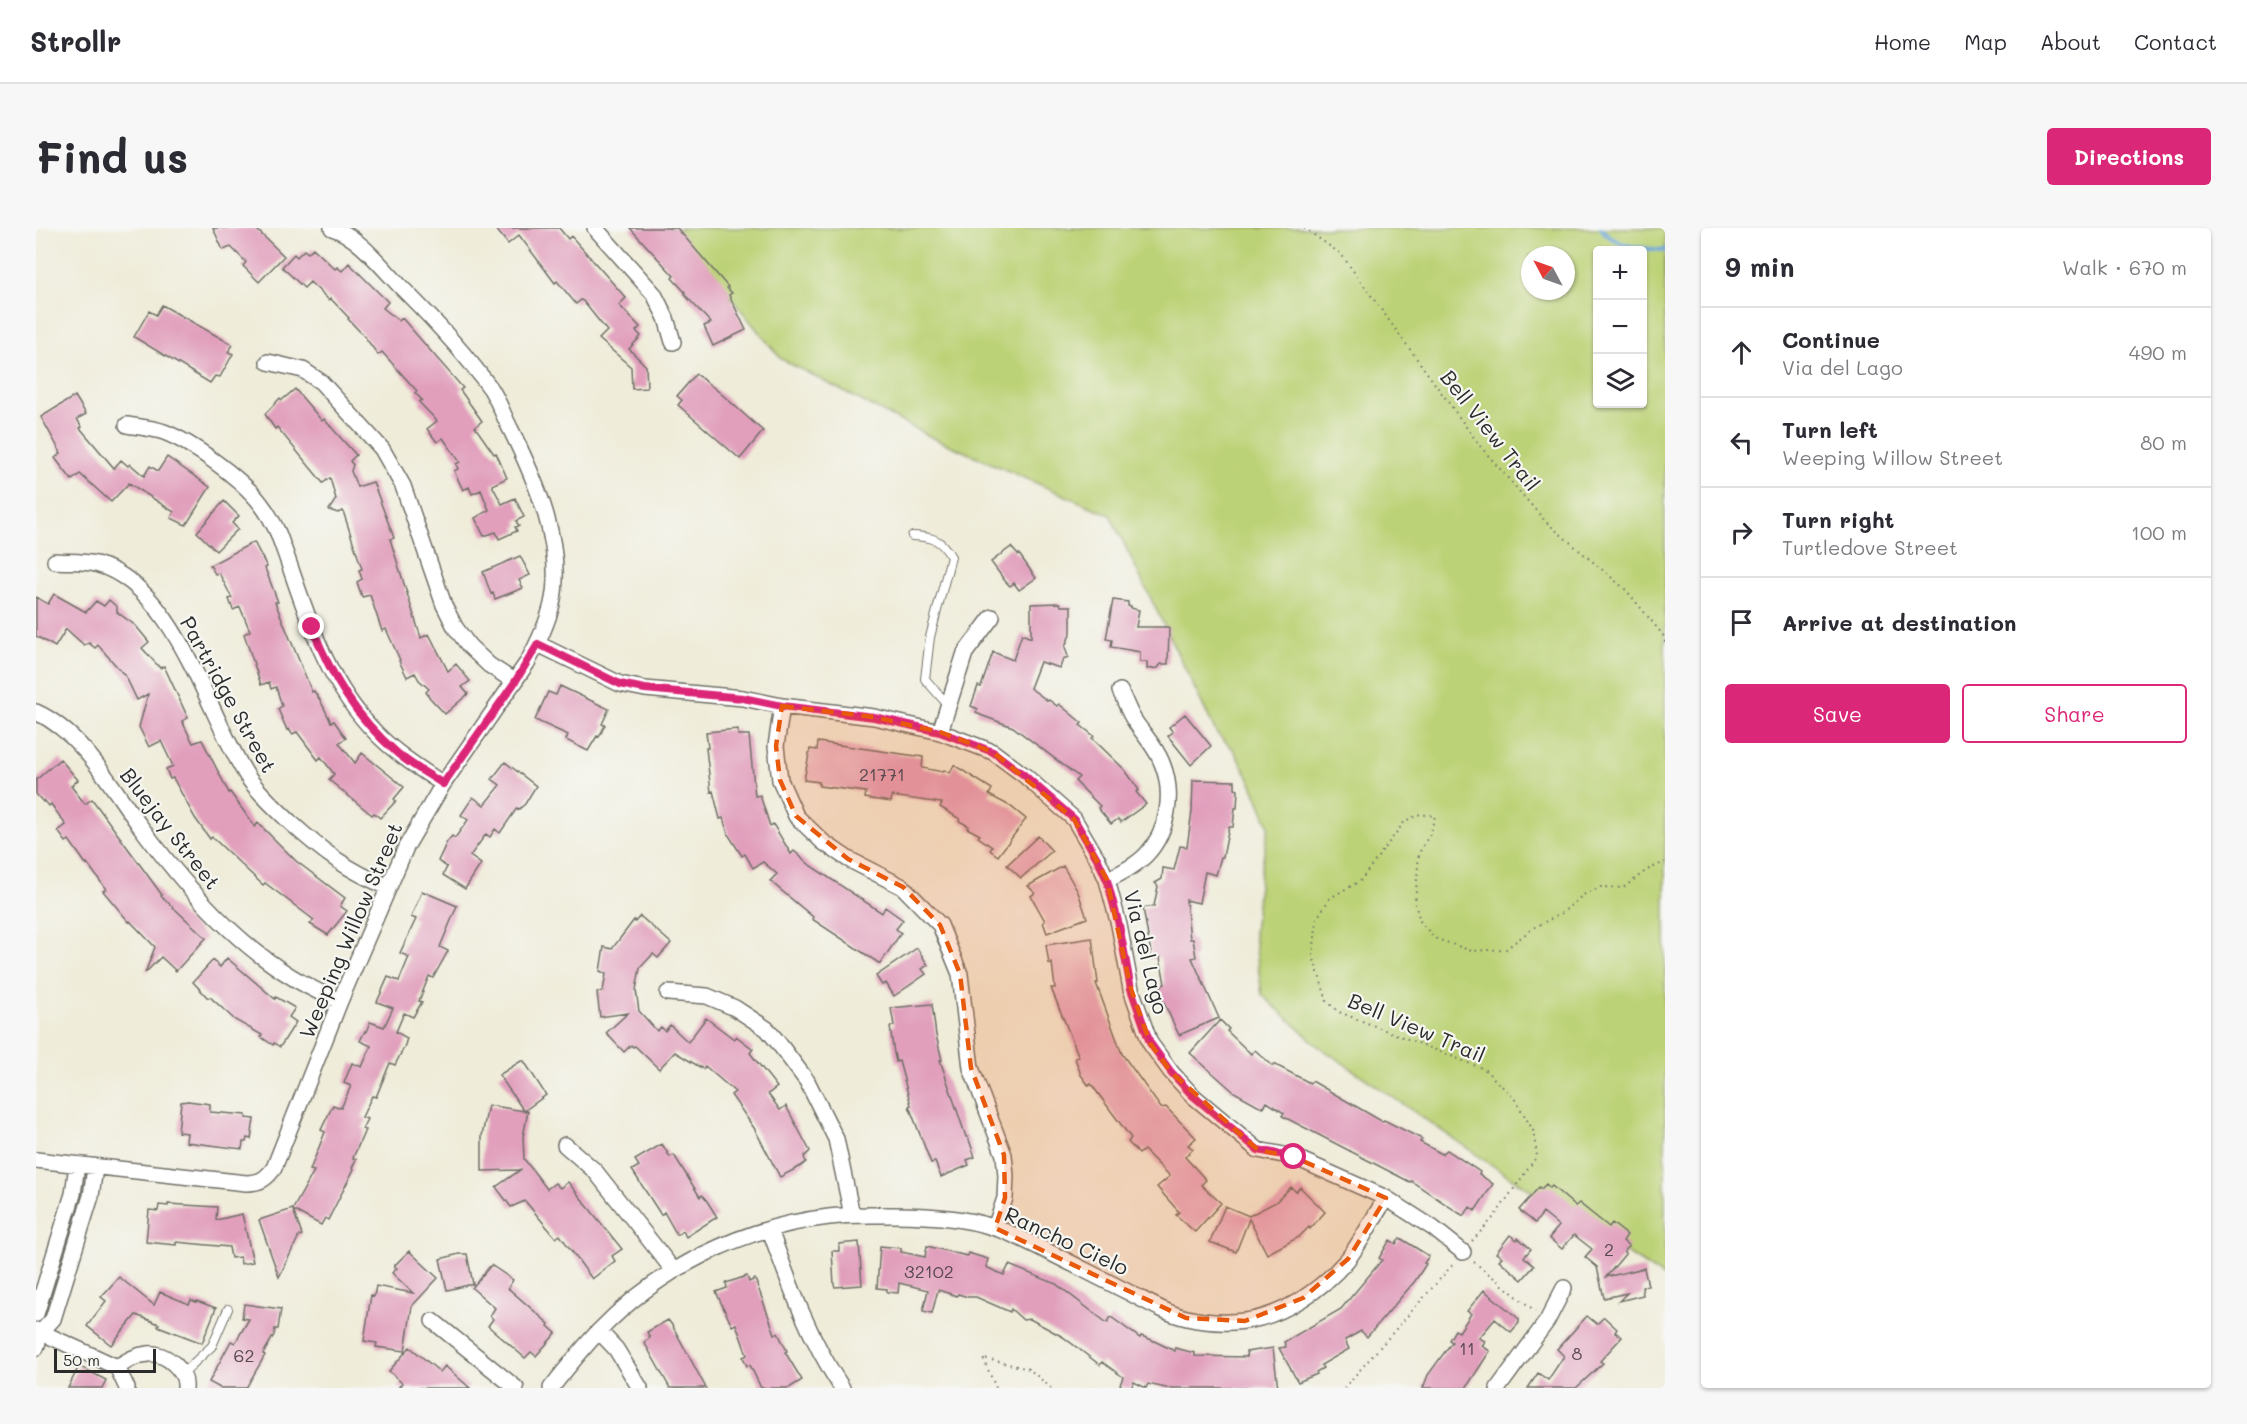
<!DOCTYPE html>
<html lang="en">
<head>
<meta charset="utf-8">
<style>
	body { margin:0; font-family:Mali,sans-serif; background:#f7f7f7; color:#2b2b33 }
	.controls { position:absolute; right:18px; top:18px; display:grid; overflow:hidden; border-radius:6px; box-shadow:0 2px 4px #0004 }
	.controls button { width:54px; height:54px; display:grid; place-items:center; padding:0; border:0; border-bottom:2px solid #e1e1e2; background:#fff; color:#2b2b33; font:30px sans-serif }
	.compass { position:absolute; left:1485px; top:18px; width:54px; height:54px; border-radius:50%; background:#fff; box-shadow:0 2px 4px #0004; rotate:311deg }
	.scale { position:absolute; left:18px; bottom:15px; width:102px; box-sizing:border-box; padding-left:6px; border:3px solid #2b2b2b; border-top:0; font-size:16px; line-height:21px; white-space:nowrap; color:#2b2b2b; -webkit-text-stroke:4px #f6f6f2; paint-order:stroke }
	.stop { position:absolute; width:18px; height:18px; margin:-14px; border:4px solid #db2777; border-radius:50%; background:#fff }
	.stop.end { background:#db2777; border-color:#fff; box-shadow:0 2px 6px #0008 }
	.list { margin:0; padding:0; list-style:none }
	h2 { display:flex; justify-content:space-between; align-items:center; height:78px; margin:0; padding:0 24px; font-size:26px }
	h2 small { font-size:20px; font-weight:400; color:#7c7c81 }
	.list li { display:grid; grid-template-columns:39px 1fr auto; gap:18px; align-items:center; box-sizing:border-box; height:90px; padding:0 24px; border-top:2px solid #e1e1e2 }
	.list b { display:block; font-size:22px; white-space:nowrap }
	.list p { margin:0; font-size:20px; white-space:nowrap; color:#7c7c81 }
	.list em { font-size:20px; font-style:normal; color:#7c7c81 }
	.actions { display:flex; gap:12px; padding:18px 24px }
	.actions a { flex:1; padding:14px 0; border:2px solid #db2777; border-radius:6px; text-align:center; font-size:21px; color:#db2777 }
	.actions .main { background:#db2777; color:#fff }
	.icon { flex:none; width:33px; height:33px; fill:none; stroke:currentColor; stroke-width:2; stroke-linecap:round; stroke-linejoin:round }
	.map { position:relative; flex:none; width:1629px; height:1160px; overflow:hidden; border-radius:6px }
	header { display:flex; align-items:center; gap:36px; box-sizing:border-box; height:84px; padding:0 30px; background:#fff; border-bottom:2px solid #e1e1e2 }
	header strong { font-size:28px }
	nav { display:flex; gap:33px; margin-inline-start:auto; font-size:21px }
	.intro { display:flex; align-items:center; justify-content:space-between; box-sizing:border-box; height:144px; padding:0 36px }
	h1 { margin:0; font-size:42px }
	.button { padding:15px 27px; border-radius:6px; background:#db2777; color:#fff; font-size:21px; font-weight:700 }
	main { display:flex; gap:36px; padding:0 36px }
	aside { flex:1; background:#fff; border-radius:6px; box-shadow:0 2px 4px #0004 }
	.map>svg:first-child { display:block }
	.green { fill:#bcd276; stroke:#747e50; stroke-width:1.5; fill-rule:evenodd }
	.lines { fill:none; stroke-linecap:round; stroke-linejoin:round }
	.stream { stroke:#69a4d9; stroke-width:4 }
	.building { fill:#e19fbc }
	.service-casing { stroke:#706f68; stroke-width:10 }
	.minor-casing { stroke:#706f68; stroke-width:18 }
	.path { stroke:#706f68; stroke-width:2; stroke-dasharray:1.5 4.5; stroke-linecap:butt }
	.service { stroke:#fff; stroke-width:8 }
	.minor { stroke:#fff; stroke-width:15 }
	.route { stroke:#db2777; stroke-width:8 }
	.marked { fill:#e8590c; fill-opacity:0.2; stroke:#e8590c; stroke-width:4.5; stroke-dasharray:12 8; stroke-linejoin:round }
	.labels { text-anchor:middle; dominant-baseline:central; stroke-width:4.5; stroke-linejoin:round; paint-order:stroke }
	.number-label { font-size:18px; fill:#58484f }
	.street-label { font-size:21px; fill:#2b2b2b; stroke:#f6f6f2 }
</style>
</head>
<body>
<header>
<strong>Strollr</strong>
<nav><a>Home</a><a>Map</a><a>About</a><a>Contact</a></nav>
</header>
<div class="intro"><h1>Find us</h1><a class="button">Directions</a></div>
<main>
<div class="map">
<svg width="1629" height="1160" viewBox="0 0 1629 1160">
	<rect width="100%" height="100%" fill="#f6f6f2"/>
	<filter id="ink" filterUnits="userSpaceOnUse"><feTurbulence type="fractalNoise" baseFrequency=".0167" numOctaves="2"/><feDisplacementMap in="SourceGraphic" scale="12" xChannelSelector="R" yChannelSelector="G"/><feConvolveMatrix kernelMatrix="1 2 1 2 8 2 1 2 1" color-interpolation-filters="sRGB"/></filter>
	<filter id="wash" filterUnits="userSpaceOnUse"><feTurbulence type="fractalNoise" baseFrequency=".008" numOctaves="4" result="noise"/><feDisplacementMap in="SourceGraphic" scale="24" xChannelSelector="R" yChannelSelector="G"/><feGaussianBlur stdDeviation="1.35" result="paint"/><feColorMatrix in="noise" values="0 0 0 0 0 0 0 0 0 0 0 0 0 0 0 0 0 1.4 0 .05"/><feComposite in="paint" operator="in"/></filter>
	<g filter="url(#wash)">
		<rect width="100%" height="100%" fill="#efecd9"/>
		<path class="green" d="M632,0H1629V1050L1466,944L1282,818L1226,767L1218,706L1224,647L1233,598L1216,556L1197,521L1181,506L1074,287L897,210L745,131L687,60ZM1562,22H1606V176H1562ZM1494,27H1530V63H1494Z"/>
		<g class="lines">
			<path class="stream" d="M1565,0C1578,19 1607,21 1629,22"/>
		</g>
		<g id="blocks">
			<path class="building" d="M177,0H219L248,28L223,54L207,38L210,34L195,19L187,22Z
				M459,0H523L532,11L535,8L590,70L583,77L604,99L600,103L605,108L593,121L610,138L611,160L596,161L595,139L563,111L571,103L547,73L545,72L540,76L521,53L519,55L483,7L472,16Z
				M594,0H641L692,59L691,60L696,65L693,67L710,102L677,118L668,98L675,95L649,67V64L636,50L638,48Z
				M277,20L299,41L301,39L306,43L313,35L352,74L347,80L363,93L366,90L427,160L424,162L446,193L439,199L458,226L460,225L471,250L456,257L466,276L479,270L488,289L480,293L483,298L479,299L481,303L463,311L460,304L448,308L439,290L453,282L445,262L436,266L433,259L427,262L418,243L422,241L420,236L424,234L407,210L401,214L391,201L401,193L383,174L386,172L379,165L381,163L346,124L342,127L329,109L312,91L313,90L294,70L293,72L274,54L268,60L246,39L258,26L261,29L268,22L272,25Z
				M126,77L197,117L192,124L197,126L184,149L179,148L174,155L98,109L113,83L120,87Z
				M660,146L682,163L727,203L704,231L642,177L646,172L641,168Z
				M259,161L286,193L288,191L320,227L314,233L317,237L315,243L321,259L337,254L358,310L354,311L385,410L393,406L412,443L420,436L434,453L426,459L432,466L409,486L394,470L390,464L393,461L383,452L379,445L371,449L363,433L364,432L350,401L346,403L334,367L326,369L321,354L326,351L323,342L326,341L307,283L302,285L293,282L300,271L294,250L287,255L241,199L239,201L229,186L244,170L246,172Z
				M39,168L50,186L41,191L46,199L44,200L78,240L85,232L92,238L94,236L108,248L114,238L122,243L131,229L174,259L150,297L135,290L138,284L93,255L75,274L44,246L36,252L19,230L25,225L5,189Z
				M188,273L203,288L196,295L202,301L180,323L161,304Z
				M218,314L231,339L229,340L242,374H239L276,464L278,463L284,472L295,494L298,493L310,510L303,515L319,535L326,525L368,559L358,571L360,573L344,590L338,585L336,587L293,552L298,546L285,529L282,532L261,504L256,506L253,501L251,502L242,481L246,478L240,459L235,461L233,454L225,457L208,406L214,403L204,379L197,382L193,371L196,370L183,345L179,346L174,337Z
				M975,319L982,327L983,326L1000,350L983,362L978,355L974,358L969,353L955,334Z
				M484,328L494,347L483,352L487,360L459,371L457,365L455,366L447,344Z
				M18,366L50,384L60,373L68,378L73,372L81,379V384L100,398L113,414L106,420L124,440L128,438L152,490L146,493L157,515L166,512L193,565L194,564L219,599L222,595L260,633L309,670L304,678L311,683L292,707L274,696L278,692L229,655L227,657L176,609L174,611L159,590L137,550L134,551L130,541L137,538L125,513L113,519L103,499L112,466L101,472L90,449L62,417L59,420L53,415L48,417L30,401L19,419L0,408V369L12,376Z
				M1077,372L1092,374V378H1095V380L1103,382L1100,399H1133L1132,436H1125L1122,440L1111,441V434H1104V424L1075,419L1076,412L1070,411Z
				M1024,375L1025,378H1035V404L1029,419L1032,429L1027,431L1024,440L1004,434L994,460L1012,473L1013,472L1021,478L1023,476L1046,495L1044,497L1058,508L1056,510L1089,542L1103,562L1100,564L1110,576L1085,594L1082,591L1075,596L1062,580L1064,578L1039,553L1043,549L977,499L947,488L940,485L942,481L935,478L942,458L945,459L957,424L977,432L986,406L995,410V376Z
				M524,458L573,481L566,496L569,497L563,509L561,508L552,523L530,512L532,507L499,492L512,464L520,467Z
				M1149,486L1175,518L1155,537L1132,508L1137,504L1133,499Z
				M702,501V507H713L719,568L724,567L734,598L737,596L755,626L758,623L775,638L846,685L849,679L867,692L860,701L865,705L844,736L776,691L777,689L734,653L741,646L727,634L717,640L709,626L706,628L692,606L687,590L684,591L677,563L675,564L670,520H672L670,504Z
				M782,514L887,529L886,540L907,544L908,542L914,545L918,537L956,561L953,567L974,578L990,591L962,628L954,622L956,619L942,609L944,607L931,600L933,598L923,593L924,591L904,579L906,575L856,568L855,574L829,570L830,564L783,558V554L768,552L774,521L781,522Z
				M24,531L42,552L35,558L49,576L56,571L126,667L125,668L170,710L140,743L125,729L109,745L119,719L94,693L93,694L67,663L70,661L51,635L50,636L33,612L30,614L22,603L30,597L15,576L13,578L8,572L7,574L0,566V552Z
				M469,534L500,558L489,576L483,581L481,580L464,605L459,601L454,609L450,606L434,628L445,636L429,661L407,647L411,639L402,633L411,614L416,608L419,610L432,592L425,587L437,569L448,577L464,557L456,551Z
				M1157,552L1199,553V561L1202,562L1201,580H1199L1197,599H1193L1187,629H1185L1180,647L1169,644L1163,675L1150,672L1154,711H1157L1160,729L1156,730L1183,790L1143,807L1121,760L1129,756L1124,729L1116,731L1107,680L1118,678L1122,658L1119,655L1126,651L1127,640L1138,642L1144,618L1151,619L1156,583Z
				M1002,608L1016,623L985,650L971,637Z
				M1027,638L1042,664L1051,690L1011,705L1007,694L1009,693L995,668L999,665L992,658Z
				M386,663L421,678L404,719L412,723L397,750L393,748L383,773L386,774L377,789L368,785L360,804L371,810L369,817L359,837L354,835L340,869L336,868L326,889L331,891L326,901L329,902L317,930L320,931L316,940L318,941L292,992L289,990L285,997L257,982L266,1007L263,1008L243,1049L223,992L257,981L278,943L274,942L289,904L285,902L297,877L305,880L315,858L308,855L316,835L326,839L335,818L324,813L329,803L330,804L334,794L348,799L357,780L341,774L352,749L363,753L373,729L364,725L380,691L375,689Z
				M604,688L635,715L622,730L617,726L604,740L600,762L603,783L621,803L625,799L629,803L634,797L652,814L670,790L698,811L700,808L717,821L714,825L741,859L732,866L744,882L750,878L774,923L768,929L770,934L765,938L744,949L718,900L695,867L699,864L669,838L667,841L639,824L623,841L599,818L597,819L595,817L588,824L570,805L592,785L564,789L561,764L567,763L570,746L564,743L568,719L576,721L598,692L599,694Z
				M1056,710L1062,755H1060L1086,826L1125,880L1130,879L1160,910L1152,917L1157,921L1149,929L1170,952L1165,957L1185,975L1159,1004L1140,987L1143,984L1121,959L1134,948L1108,922L1103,926L1092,914L1095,910L1055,856L1053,858L1045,847L1039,830L1043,829L1015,760H1019L1016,735L1013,736L1010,717Z
				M881,720L892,737L886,741L890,746L858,768L850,755L846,757L840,748Z
				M191,730L239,771L240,769L259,780L253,789L260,794L244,819L238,815L237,817L225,809L226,807L199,792L174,769L172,770L157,754L177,732L184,739Z
				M896,776L900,807L906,832H904L930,909H932L939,929L931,932L933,937L905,949L899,934L895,935L873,878L875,877L863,833L860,834L858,825L854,799L858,798L855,780Z
				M1184,792L1193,801L1191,803L1215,826L1219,822L1237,838L1238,836L1274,855L1276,853L1347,894L1348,892L1386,911L1384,914L1406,926L1411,922L1444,944L1443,946L1457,956L1439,983L1434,979L1428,988L1423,985L1375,953L1374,954L1246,888L1248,885L1231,874L1227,880L1198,864L1154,825Z
				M485,833H488L510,867L488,883H492L487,909L488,931L511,961L519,955L524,960L532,954L586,1021L576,1028L579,1033L556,1051L524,1007L520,1010L489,973L475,979L460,959L484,942L446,943V908L452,877L488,883L463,847Z
				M152,873L174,876V884L210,887V890L218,891L215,911L211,910L210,914H207L206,921L150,914L151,905L142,904L145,874Z
				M626,916L634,929L638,927L664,969L666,967L671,973L681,989L650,1009L647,1003L641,1007L628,984L625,987L596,942L603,938L599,932Z
				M1510,956L1514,960L1516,958L1539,978L1543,975L1573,999L1576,995L1591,1007L1587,1013L1593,1018L1588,1024L1590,1025L1570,1049L1608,1040L1612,1058L1606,1059L1607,1067L1583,1073L1591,1065L1568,1070L1561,1039L1549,1029L1556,1021L1538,1007L1526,1021L1513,1010L1523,998L1507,985L1499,995L1483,982L1503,959L1505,961Z
				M1255,959L1260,964L1264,959L1289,984L1274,1001L1273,999L1263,1009L1231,1026L1213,991L1200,1024L1174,1014L1189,978L1213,988L1240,974Z
				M132,976L181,979L180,992L206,986L217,1034L205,1036L204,1029L195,1030L193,1019L140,1014V1017L110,1014L113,982L122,983L123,977L132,978Z
				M1474,1007L1481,1012L1482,1010L1495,1021L1488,1029L1498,1038L1486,1052L1463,1032L1466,1029L1460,1025Z
				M1364,1010L1393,1028L1388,1035L1390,1036L1379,1053L1331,1109L1325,1103L1309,1112L1313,1121L1285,1137L1287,1140L1280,1144L1281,1146L1262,1154L1243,1120L1250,1119L1248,1114L1305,1081L1346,1032L1343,1030L1354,1012L1360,1016Z
				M823,1014L826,1057L799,1059L798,1057L796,1023H803V1016Z
				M844,1018L865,1020V1024L889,1029L891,1018L931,1028L932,1025L952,1031L950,1039L968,1047L973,1037L1020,1056L1071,1095L1075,1089L1104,1110L1105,1108L1116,1112L1139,1123V1120L1159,1125V1128L1211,1129L1210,1124L1237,1120L1242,1160H1130L1112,1156L1110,1160L1098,1154L1095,1160H1090L1084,1157L1087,1149L1066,1134L1064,1137L1027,1109L994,1091L987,1092L975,1081L974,1084L940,1069H932L922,1066L921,1068L902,1062L896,1085L887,1083L892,1062L863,1055L862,1065L851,1064V1061L841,1060Z
				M373,1023L402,1050L376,1078L369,1123L340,1119L341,1115L328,1113L335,1067L338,1068L340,1058L377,1065L356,1045L361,1040L358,1038Z
				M423,1026H431L437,1056L411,1062L404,1031Z
				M455,1037L477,1052L472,1060L513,1096L512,1098L520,1105L500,1128L495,1124L489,1130L452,1098L457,1091L454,1088L459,1080L436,1060Z
				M711,1048L713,1054L719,1051L739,1106L742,1105L751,1123L749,1124L766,1152L753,1160H725L714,1137L711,1138L707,1129L711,1127L700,1096L696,1098L680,1064L691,1060L690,1055Z
				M83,1049L118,1077L124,1064L153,1076L155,1072L160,1074L161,1073L180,1080L166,1115L122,1098L123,1096L100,1087L75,1117L51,1098L70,1073L65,1069Z
				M1448,1062L1483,1091V1095L1475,1104L1459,1091L1443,1110L1449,1113L1446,1118L1454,1123L1430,1160H1387L1392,1147L1416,1114L1413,1112L1419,1102L1423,1104L1435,1086L1431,1083Z
				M208,1076L245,1081L242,1101H239L238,1107L227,1126L229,1127L210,1160H184L173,1154L195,1113L199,1115L213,1091L206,1090Z
				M1551,1088L1561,1096L1568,1089L1581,1101L1579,1104L1586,1109L1564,1133L1567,1135L1540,1160H1492L1502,1145L1512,1152L1528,1128L1521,1121Z
				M632,1092L636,1097L670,1160H634L608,1114L614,1110L611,1104Z
				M374,1119L404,1144L409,1138L434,1160H362L366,1155L353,1143Z
				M43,1138L70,1152L66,1160H32Z"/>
		</g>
	</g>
	<g filter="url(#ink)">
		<use href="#blocks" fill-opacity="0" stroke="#706f68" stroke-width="1.5"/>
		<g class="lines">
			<defs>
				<path id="service" d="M876,308C897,309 905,311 915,329L894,409L889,451L912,477
					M146,1146L176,1118L192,1081"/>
				<path id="minor" d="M559,0L618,66L630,90L637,114
					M232,134L267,142L285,154L346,221L367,258L408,377L419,399L433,418L453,437L479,454
					M91,197C103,199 117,200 128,204C157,215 206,251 225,276C232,285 237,294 242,305C268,374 285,449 339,504C359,525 383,540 407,556
					M19,333C32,334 47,333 60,336C141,358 171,488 213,551C225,567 239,580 254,594C287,624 311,642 352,659
					M502,416L584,456L609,461L707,470L746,478L838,489L904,504L957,524L988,547L1038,591L1062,632L1071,652L1083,697L1095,761L1114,815L1135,844L1156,867L1222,922L1258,929L1350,970L1397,1000L1427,1024
					M746,478L740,518L744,552L760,588L787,614L812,631L867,659L904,697L924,746L935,840L968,927L970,948L969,970L959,1000
					M0,484C46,505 75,558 104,598C157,669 219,740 304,773
					M904,504L929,425L956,389
					M1071,652C1085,645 1099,638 1110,627C1133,603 1138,564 1126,535C1120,519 1107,506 1098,492C1092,483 1089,472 1084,463
					M632,765L671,768L699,780L731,801L741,813L771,853L800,911L816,987
					M529,917L559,943L638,1043
					M0,932L210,955C224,955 230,951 238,940L304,773L370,619L407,556L491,435C501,417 511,397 516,376C529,318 500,253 475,202C468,189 463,174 455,161C431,128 397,91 368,62C349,43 322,7 296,0
					M734,1002C754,1058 773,1110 806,1160
					M0,1086L37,966L41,937
					M397,1093L480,1160
					M0,1102L81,1139L91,1160
					M563,1103L580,1121L604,1160
					M0,1120L5,1104L17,1091L55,968L59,940
					M81,1139C91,1133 100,1127 112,1126C129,1124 151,1142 149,1160
					M515,1160C530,1141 545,1122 562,1104C622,1041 706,999 793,989C813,986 835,987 856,987C897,987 942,990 980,1008C1016,1025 1052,1044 1088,1062C1108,1072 1129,1085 1151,1090C1168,1094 1191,1095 1209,1093C1248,1088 1286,1061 1311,1032C1326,1013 1337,990 1350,970
					M1462,1160L1511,1093L1528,1060"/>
			</defs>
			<use href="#service" class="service-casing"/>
			<use href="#minor" class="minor-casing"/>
			<path class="path" d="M1268,0L1305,26L1444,218L1510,294L1590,362L1627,407L1629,414
				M1436,1013L1458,989L1501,928L1497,902L1478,870L1448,841L1303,784L1291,773L1277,728L1281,690L1294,670L1324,653L1369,593L1384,586L1399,588L1394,606L1383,625L1379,676L1384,693L1398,710L1436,723L1470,721L1497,700L1526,685L1547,667L1565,659L1587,660L1611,642L1629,634
				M1438,1034L1499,1083
				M960,1160L947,1130L993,1141L1015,1160
				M1308,1160L1419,1034"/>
			<use href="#service" class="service"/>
			<use href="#minor" class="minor"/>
		</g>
	</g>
	<g class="lines" filter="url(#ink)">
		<path class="route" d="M276,399C296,450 319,488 361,525C375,537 392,546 407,556L479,454L502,416L584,456L609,461L707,470L746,478L838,489L904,504L957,524L988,547L1038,591L1062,632L1071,652L1083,697L1095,761L1114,815L1135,844L1156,867L1222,922L1258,929"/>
	</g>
	<path class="marked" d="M746,478L838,489L904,504L957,524L1038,591L1071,652L1095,761L1114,815L1135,844L1222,922L1258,929L1350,970L1312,1031L1267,1070L1209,1093L1150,1090L959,1000L969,970L968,927L935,840L924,746L904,697L867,659L812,631L760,588L744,552L740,518Z"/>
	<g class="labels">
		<g class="number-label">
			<text x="846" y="546">21771</text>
			<text x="1573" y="1021">2</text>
			<text x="893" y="1043">32102</text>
			<text x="1431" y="1120">11</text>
			<text x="1541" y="1125">8</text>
			<text x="208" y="1127">62</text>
		</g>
		<g class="street-label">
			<text transform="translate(1455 202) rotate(52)">Bell View Trail</text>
			<text transform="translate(193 466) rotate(61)">Partridge Street</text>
			<text transform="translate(135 600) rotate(52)">Bluejay Street</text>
			<text transform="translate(314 702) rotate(-67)">Weeping Willow Street</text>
			<text transform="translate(1111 724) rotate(76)">Via del Lago</text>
			<text transform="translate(1381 799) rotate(23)">Bell View Trail</text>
			<text transform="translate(1031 1012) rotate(25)">Rancho Cielo</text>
		</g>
	</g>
</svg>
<div class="controls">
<button>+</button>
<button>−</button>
<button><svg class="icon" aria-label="layers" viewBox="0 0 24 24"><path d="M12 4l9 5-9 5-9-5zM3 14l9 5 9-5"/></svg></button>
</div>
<svg class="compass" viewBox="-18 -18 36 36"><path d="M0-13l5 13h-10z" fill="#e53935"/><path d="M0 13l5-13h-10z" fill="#7c7c81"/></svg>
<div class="scale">50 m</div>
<div class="stop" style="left:1258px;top:929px"></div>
<div class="stop end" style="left:276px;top:399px"></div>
</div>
<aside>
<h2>9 min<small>Walk · 670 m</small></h2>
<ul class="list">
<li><svg class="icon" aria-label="ahead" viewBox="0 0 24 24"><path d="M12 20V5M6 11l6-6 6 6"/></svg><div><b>Continue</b><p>Via del Lago</p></div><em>490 m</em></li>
<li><svg class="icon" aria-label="left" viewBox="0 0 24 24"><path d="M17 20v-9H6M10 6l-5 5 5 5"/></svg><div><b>Turn left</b><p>Weeping Willow Street</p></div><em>80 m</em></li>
<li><svg class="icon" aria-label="right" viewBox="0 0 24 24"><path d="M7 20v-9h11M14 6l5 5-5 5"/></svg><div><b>Turn right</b><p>Turtledove Street</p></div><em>100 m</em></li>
<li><svg class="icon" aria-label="arrive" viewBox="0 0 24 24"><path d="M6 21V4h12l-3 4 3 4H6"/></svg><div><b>Arrive at destination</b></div></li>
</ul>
<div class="actions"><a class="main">Save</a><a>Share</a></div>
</aside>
</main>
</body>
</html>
